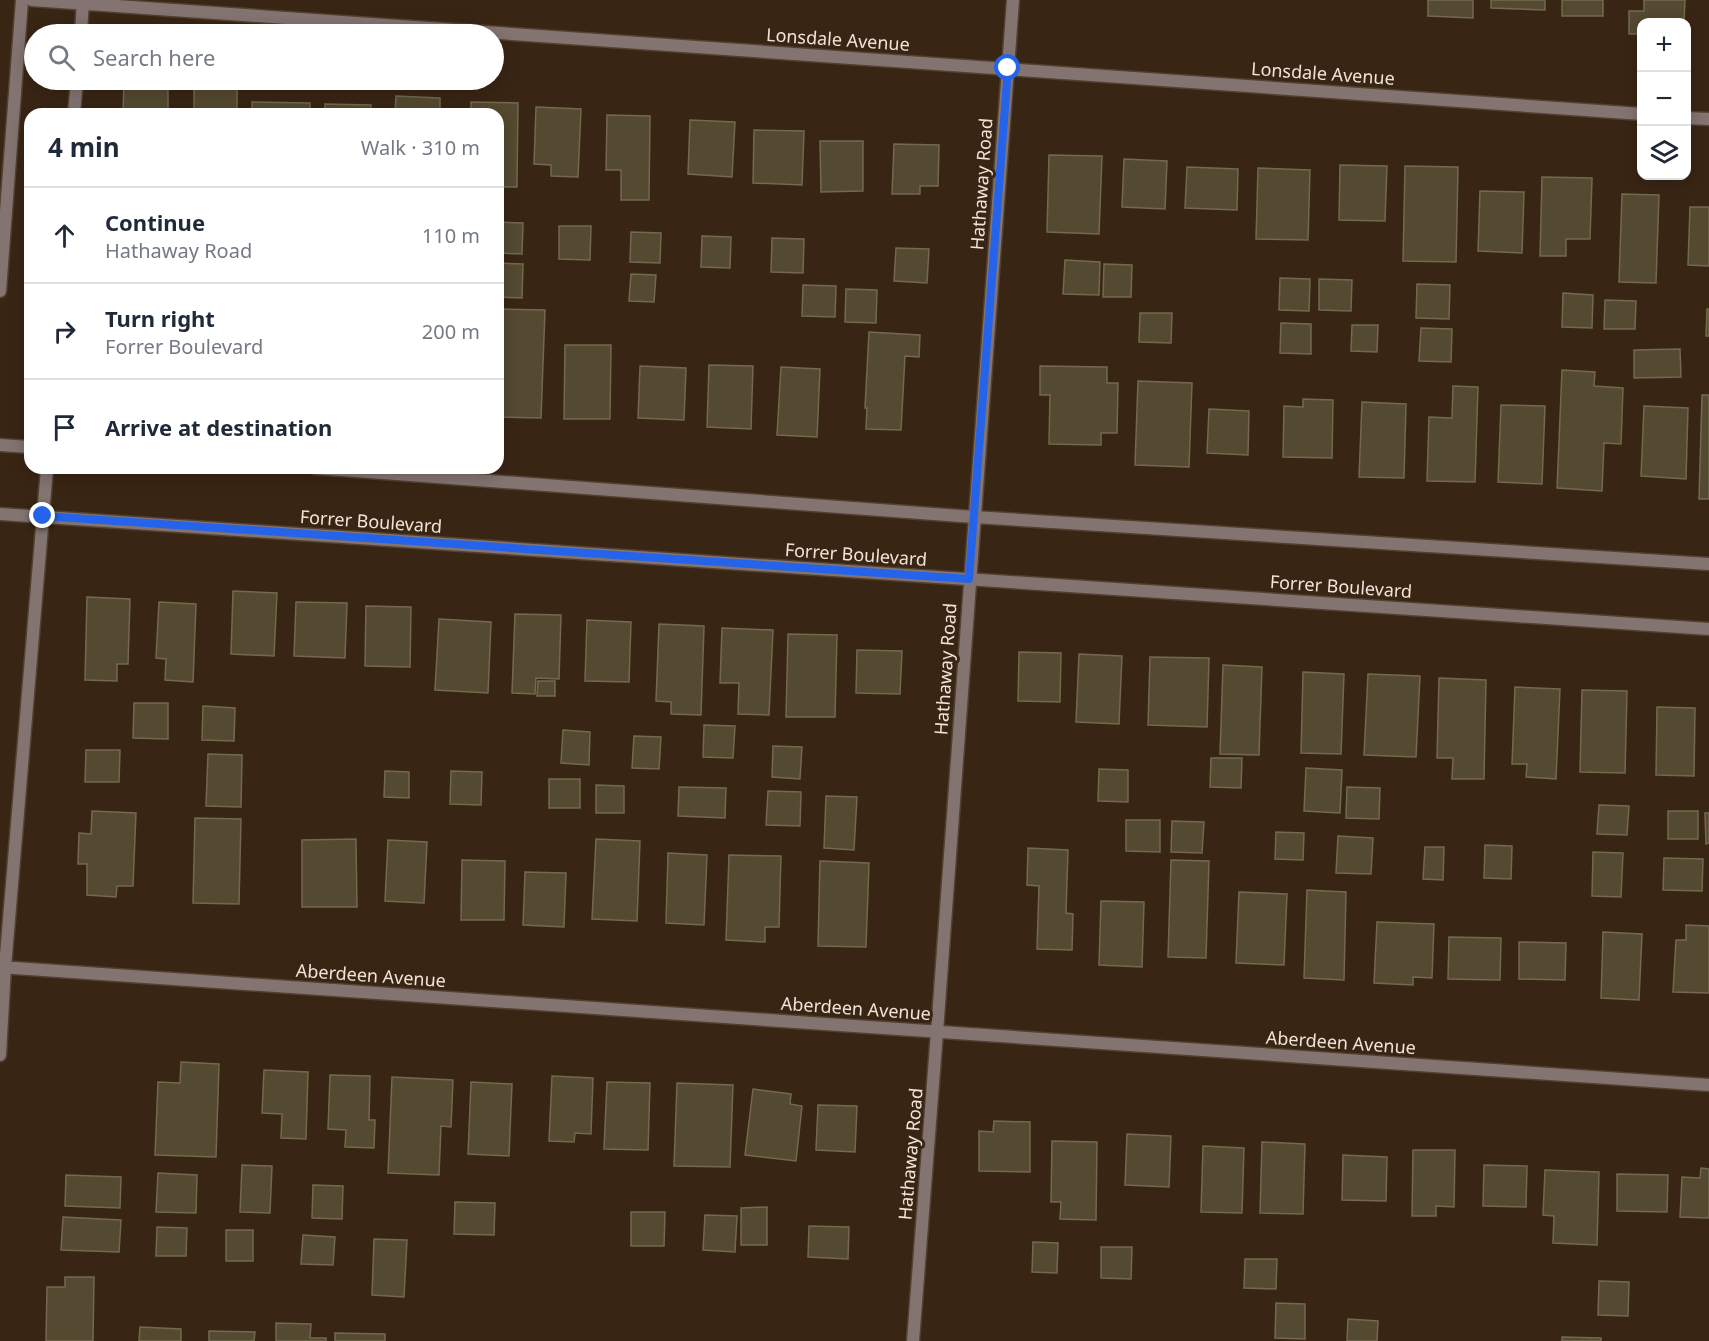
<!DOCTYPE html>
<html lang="en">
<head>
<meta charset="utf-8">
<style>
	body { margin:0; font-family:"Noto Sans",sans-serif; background:#f6f6f7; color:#1f2937 }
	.controls { position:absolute; right:18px; top:18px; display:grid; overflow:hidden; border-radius:12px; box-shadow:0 3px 15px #0003 }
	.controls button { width:54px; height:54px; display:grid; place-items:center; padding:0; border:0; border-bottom:2px solid #e0e1e3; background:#fff; color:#1f2937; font:30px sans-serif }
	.stop { position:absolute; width:18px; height:18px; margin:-14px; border:4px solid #2563eb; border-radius:50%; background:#fff }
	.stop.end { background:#2563eb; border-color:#fff; box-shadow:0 2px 6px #0008 }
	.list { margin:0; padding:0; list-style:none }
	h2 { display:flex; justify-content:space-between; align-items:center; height:78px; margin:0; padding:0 24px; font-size:26px }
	h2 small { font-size:20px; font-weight:400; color:#747a83 }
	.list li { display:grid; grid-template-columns:39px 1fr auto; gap:18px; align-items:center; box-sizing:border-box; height:96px; padding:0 24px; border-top:2px solid #e0e1e3 }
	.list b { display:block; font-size:22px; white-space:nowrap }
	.list p { margin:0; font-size:20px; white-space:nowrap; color:#747a83 }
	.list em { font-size:20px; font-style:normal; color:#747a83 }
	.icon { flex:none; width:33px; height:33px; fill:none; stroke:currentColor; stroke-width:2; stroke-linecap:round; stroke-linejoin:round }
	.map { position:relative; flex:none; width:1709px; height:1341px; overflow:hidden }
	.search { position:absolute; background:#fff; box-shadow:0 3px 15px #0003; left:24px; top:24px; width:480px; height:66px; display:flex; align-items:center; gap:15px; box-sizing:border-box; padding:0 21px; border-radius:33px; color:#747a83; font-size:22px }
	.panel { position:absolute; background:#fff; box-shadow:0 3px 15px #0003; left:24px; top:108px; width:480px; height:366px; border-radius:18px }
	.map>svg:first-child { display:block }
	.building { fill:#544a31; stroke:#72694e; stroke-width:1.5 }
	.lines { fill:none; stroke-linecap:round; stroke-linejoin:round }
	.minor-casing { stroke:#53402f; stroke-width:15 }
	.minor { stroke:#837471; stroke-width:12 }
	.route { stroke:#2563eb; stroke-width:8 }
	.labels { text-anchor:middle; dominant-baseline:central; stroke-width:6; stroke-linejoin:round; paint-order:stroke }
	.street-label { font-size:18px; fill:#f0e3d8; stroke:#392514 }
</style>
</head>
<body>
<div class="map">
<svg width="1709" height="1341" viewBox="0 0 1709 1341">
	<rect width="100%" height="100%" fill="#392514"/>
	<path class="building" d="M1428,0H1473V18L1428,16Z
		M1491,0H1545V10L1491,8Z
		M1562,0H1603V16H1562Z
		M1644,0H1685L1684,22H1642V34H1629V11H1644Z
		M124,80H168V114H123Z
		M194,83L237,84V114H194Z
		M396,96L440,98V114H395Z
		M252,102L310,103V114H252Z
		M471,102L518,103L517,187H498V114H471Z
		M325,104L371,105L370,114H325Z
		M536,107L581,109L578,177L551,176V165L534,164Z
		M607,115L650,116L649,200H621V170H606Z
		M690,120L735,122L732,177L688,174Z
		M754,130L804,131L802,185L753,183Z
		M820,141H863V191L821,192Z
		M894,144L939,145L938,186H920V194H892Z
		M1049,155L1102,156L1099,234L1047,232Z
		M1124,159L1167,161L1165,209L1122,207Z
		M1340,165L1387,166L1385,221L1339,220Z
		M1405,166L1458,167L1456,262L1403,261Z
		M1187,167L1238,169L1237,210L1185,208Z
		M1258,168L1310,170L1308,240L1256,239Z
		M1542,177L1592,178L1590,239H1566V256H1540Z
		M1480,191L1524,192L1522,253L1478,251Z
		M1622,194L1659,195L1656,283L1619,282Z
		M1690,207H1709V266L1688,265Z
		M498,222L523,223L522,254L498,253Z
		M559,226H591L590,260L559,259Z
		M631,232L661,233L660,263L630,262Z
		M702,236L731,237L730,268L701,267Z
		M772,238L804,239L803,273L771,272Z
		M896,248L929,249L927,283L894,281Z
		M1065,260L1100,262L1099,295L1063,294Z
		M498,263L523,264L522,298L498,297Z
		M1104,264L1132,265L1131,297H1103Z
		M631,274L656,275L654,302L629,301Z
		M1280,278L1310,279L1309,311L1279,310Z
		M1319,279L1352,280L1351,311L1319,310Z
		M1417,284L1450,285L1449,319L1416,318Z
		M803,285L836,286L835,317L802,316Z
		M846,289L877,290L876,323L845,322Z
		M1563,293L1593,295L1592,328L1562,327Z
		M1605,300L1636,301L1635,329H1604Z
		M499,309L545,310L541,418L498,417Z
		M1707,309H1709V336H1706Z
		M1140,313H1172L1171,343L1139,342Z
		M1281,323L1311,324V354L1280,353Z
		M1352,325H1378L1377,352L1351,351Z
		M1421,328L1452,329L1451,362L1419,361Z
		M869,332L920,335L919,357L905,356L901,430L866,429L867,408H865Z
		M565,345H611L610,419H564Z
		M1680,349L1681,377L1634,378V350Z
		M709,365L753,366L751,429L707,427Z
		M640,366L686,368L684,420L638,418Z
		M1040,366L1107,367V383H1118L1117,433H1101V445L1049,444L1050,395H1040Z
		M781,367L820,369L817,437L777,435Z
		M1562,370L1595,372L1594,386L1623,388L1621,444L1604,443L1602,491L1557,488Z
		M1138,381L1192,383L1189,467L1135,465Z
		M1453,386L1478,387L1475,482L1427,481L1429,417L1452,418Z
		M1702,395H1709V499H1699Z
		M1303,399L1333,400L1332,458L1283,457L1284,406L1303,407Z
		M1362,402L1406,404L1404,478L1359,477Z
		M1501,405L1545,406L1542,484L1498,482Z
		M1644,406L1688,408L1686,479L1641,476Z
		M1209,409L1249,411L1248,455L1207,453Z
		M233,591L277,593L274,656L231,654Z
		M87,597L130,599L128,664H117V681L85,680Z
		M159,602L196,604L193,682L165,680L166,659L156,658Z
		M296,602L347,603L345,658L294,656Z
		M366,606L411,607L410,667L365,666Z
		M515,614L561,615L559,679L536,678L535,694L512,693Z
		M439,619L491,622L488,693L435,690Z
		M587,620L631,622L629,682L585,681Z
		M659,624L704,626L701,715L671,714V702L656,701Z
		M722,628L773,630L769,715L738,714L739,683H720Z
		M788,634L837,635L835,717H786Z
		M857,650L902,651L900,694L856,693Z
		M1019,652L1061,653L1060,702L1018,701Z
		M1079,654L1122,656L1119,724L1076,722Z
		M1150,657L1209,658L1207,727L1148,725Z
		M1223,665L1262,667L1259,755L1220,754Z
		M1303,672L1344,674L1341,754L1301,753Z
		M1368,674L1420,676L1416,757L1364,755Z
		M1439,678L1486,680L1484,779H1452L1453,758H1437Z
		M538,681H555V696H537Z
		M1515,687L1560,689L1556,779L1526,777L1527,764H1512Z
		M1582,690L1627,691L1625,773L1580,772Z
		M134,703H168V739L133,738Z
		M203,706L235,708L234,741L202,740Z
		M1657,707L1695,708L1694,776L1656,775Z
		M704,725L735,726L733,758L703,757Z
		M563,730L590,732L589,765L561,763Z
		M634,736L661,737L659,769L632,768Z
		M773,746L802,747L800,779L772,777Z
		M86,750H120L119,782H85Z
		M208,754L242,755L241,807L206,806Z
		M1211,758H1242L1241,788L1210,787Z
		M1306,768L1342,770L1340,813L1304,811Z
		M1099,769L1128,770V802L1098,801Z
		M385,771L409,772V798L384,797Z
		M451,771L482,772L481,805L450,804Z
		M549,779H580V808H549Z
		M596,785L624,786V813H596Z
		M679,787L726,788L725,818L678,816Z
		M1347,787L1380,788L1379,819L1346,818Z
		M768,791L801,792L800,826L766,825Z
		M826,796L857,797L854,850L824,848Z
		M1599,805L1629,806L1627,835L1597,834Z
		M92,811L136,813L133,886H117L116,897L87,895V864H78L79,833L91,834Z
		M1668,811H1698V839H1668Z
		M1705,813H1709V843L1706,844Z
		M195,818L241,819L239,904L193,903Z
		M1126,820H1160V852L1126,851Z
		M1172,821L1204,822L1202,853L1171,852Z
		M1276,832L1304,833L1303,860L1275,859Z
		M1338,836L1373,838L1371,874L1336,873Z
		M356,839L357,907H302V840Z
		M596,839L640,841L637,921L592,919Z
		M388,840L427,842L424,903L385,901Z
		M1485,845L1512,846L1511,879L1484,878Z
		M1425,847H1444L1443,880L1423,879Z
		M1028,848L1068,850L1066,913L1073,914L1072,950L1037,949L1039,886L1027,885Z
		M1593,852L1623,853L1621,897L1592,896Z
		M668,853L707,855L704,925L666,923Z
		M729,855L781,856L779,927H765V942L726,940Z
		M1664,858L1703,859L1702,891L1663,890Z
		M462,860L505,861L504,920H461Z
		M1171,860L1209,861L1206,958L1168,957Z
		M820,861L869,863L866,947L818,946Z
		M525,872L566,873L564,927L523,925Z
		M1307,890L1346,892L1344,980L1304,978Z
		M1239,892L1287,894L1284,965L1236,963Z
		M1101,901L1144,902L1142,967L1099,965Z
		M1377,922L1434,924L1432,978L1413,977V985L1374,983Z
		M1686,925L1709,926V993L1673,992L1676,940H1686Z
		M1603,932L1642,934L1639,1000L1601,998Z
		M1449,937L1501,938L1500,980L1448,979Z
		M1519,942L1566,943L1565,980L1519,979Z
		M181,1062L219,1064L216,1157L155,1155L158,1082L180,1083Z
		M264,1070L308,1072L306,1139L281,1138L282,1114L262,1113Z
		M330,1075L370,1076L369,1120H375L374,1148L345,1147L346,1130L328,1129Z
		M552,1076L593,1078L591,1134L575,1133L574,1142L549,1141Z
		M392,1077L453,1080L451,1127L441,1126L439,1175L388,1173Z
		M471,1082L512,1084L509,1156L468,1154Z
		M607,1082L650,1083L648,1150L604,1149Z
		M677,1083L733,1085L730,1167L674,1166Z
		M753,1089L791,1094L790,1104L802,1106L796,1161L745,1155Z
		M818,1105L857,1106L855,1152L816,1150Z
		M994,1121L1030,1122V1172L979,1171V1131L993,1132Z
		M1127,1134L1171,1136L1169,1187L1125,1185Z
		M1052,1141L1097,1142L1096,1220L1060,1219L1061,1202H1051Z
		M1262,1142L1305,1144L1303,1214L1260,1213Z
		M1203,1146L1244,1148L1242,1213L1201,1212Z
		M1413,1150H1455L1454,1207L1436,1206V1216H1412Z
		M1343,1155L1387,1157L1386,1201L1342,1200Z
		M242,1165L272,1166L270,1213L240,1212Z
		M1484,1165L1527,1166L1526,1207L1483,1206Z
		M1701,1168L1709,1169V1218L1680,1217L1682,1177L1700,1178Z
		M1545,1170L1599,1172L1597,1245L1553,1243L1554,1216L1543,1215Z
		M158,1173L197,1175L196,1213L156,1212Z
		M1617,1174L1668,1175L1667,1212L1617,1211Z
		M66,1175L121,1177L120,1208L65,1206Z
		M313,1185L343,1186L342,1219L312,1218Z
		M455,1202L495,1203L494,1235L454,1234Z
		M767,1207V1245H741V1208Z
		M631,1212H665L664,1246H631Z
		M705,1215L737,1216L735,1252L703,1250Z
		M63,1217L121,1220L119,1252L61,1250Z
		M809,1226L849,1227L848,1259L808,1257Z
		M157,1227L187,1228L186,1256H156Z
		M226,1230H253V1261H226Z
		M303,1235L335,1237L333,1265L301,1264Z
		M374,1239L407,1240L404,1297L372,1295Z
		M1033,1242L1058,1243L1057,1273L1032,1272Z
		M1101,1247H1132L1131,1279L1101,1278Z
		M1245,1259H1277L1276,1289L1244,1288Z
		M65,1277H94L93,1341H46L47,1287H65Z
		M1599,1281L1629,1282L1628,1316L1598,1315Z
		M1276,1303L1305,1304V1339L1275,1338Z
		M1348,1319L1378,1321L1377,1341H1347Z
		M276,1323L311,1324L310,1338H326V1341H276Z
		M140,1327L181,1329V1341H139Z
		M209,1331L255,1332L254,1341H209Z
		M335,1333L385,1334V1341H335Z
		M1562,1337L1601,1338V1341H1562Z"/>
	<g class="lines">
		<defs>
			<path id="minor" d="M32,0L1642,114
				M81,34L83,0
				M74,114L77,80
				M1686,118L1709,119
				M0,291L22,0
				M0,445L30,447
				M315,468L974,517L1709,564
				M0,514L1709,629
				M0,967L1709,1085
				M0,1055L5,967L47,468
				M913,1341L937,1032L1013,0"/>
		</defs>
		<use href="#minor" class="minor-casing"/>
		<use href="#minor" class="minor"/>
	</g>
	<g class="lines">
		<path class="route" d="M43,516L969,579L1008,68"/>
	</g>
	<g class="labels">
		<g class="street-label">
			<text transform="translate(838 39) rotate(4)">Lonsdale Avenue</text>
			<text transform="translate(1323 73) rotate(4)">Lonsdale Avenue</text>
			<text transform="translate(981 184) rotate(-86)">Hathaway Road</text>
			<text transform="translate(371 521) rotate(4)">Forrer Boulevard</text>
			<text transform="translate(856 554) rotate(4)">Forrer Boulevard</text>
			<text transform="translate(1341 586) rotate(4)">Forrer Boulevard</text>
			<text transform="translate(945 669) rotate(-86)">Hathaway Road</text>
			<text transform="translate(371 975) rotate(4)">Aberdeen Avenue</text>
			<text transform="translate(856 1008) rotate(4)">Aberdeen Avenue</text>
			<text transform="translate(1341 1042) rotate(4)">Aberdeen Avenue</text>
			<text transform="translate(910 1154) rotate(-85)">Hathaway Road</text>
		</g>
	</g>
</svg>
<div class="controls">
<button>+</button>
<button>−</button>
<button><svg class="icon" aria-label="layers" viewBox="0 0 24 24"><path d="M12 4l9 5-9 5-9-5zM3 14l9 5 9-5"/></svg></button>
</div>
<div class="stop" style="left:1008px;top:68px"></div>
<div class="stop end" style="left:43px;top:516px"></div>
<div class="search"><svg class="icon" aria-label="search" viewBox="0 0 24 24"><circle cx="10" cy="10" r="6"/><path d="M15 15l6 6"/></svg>Search here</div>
<section class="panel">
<h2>4 min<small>Walk · 310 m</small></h2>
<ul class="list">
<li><svg class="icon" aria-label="ahead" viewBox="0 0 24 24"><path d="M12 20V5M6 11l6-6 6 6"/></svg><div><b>Continue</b><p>Hathaway Road</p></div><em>110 m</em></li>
<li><svg class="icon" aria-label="right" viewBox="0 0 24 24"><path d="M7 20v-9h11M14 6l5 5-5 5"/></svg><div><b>Turn right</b><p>Forrer Boulevard</p></div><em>200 m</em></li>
<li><svg class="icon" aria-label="arrive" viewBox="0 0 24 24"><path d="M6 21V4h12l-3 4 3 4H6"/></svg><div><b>Arrive at destination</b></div></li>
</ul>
</section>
</div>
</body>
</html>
